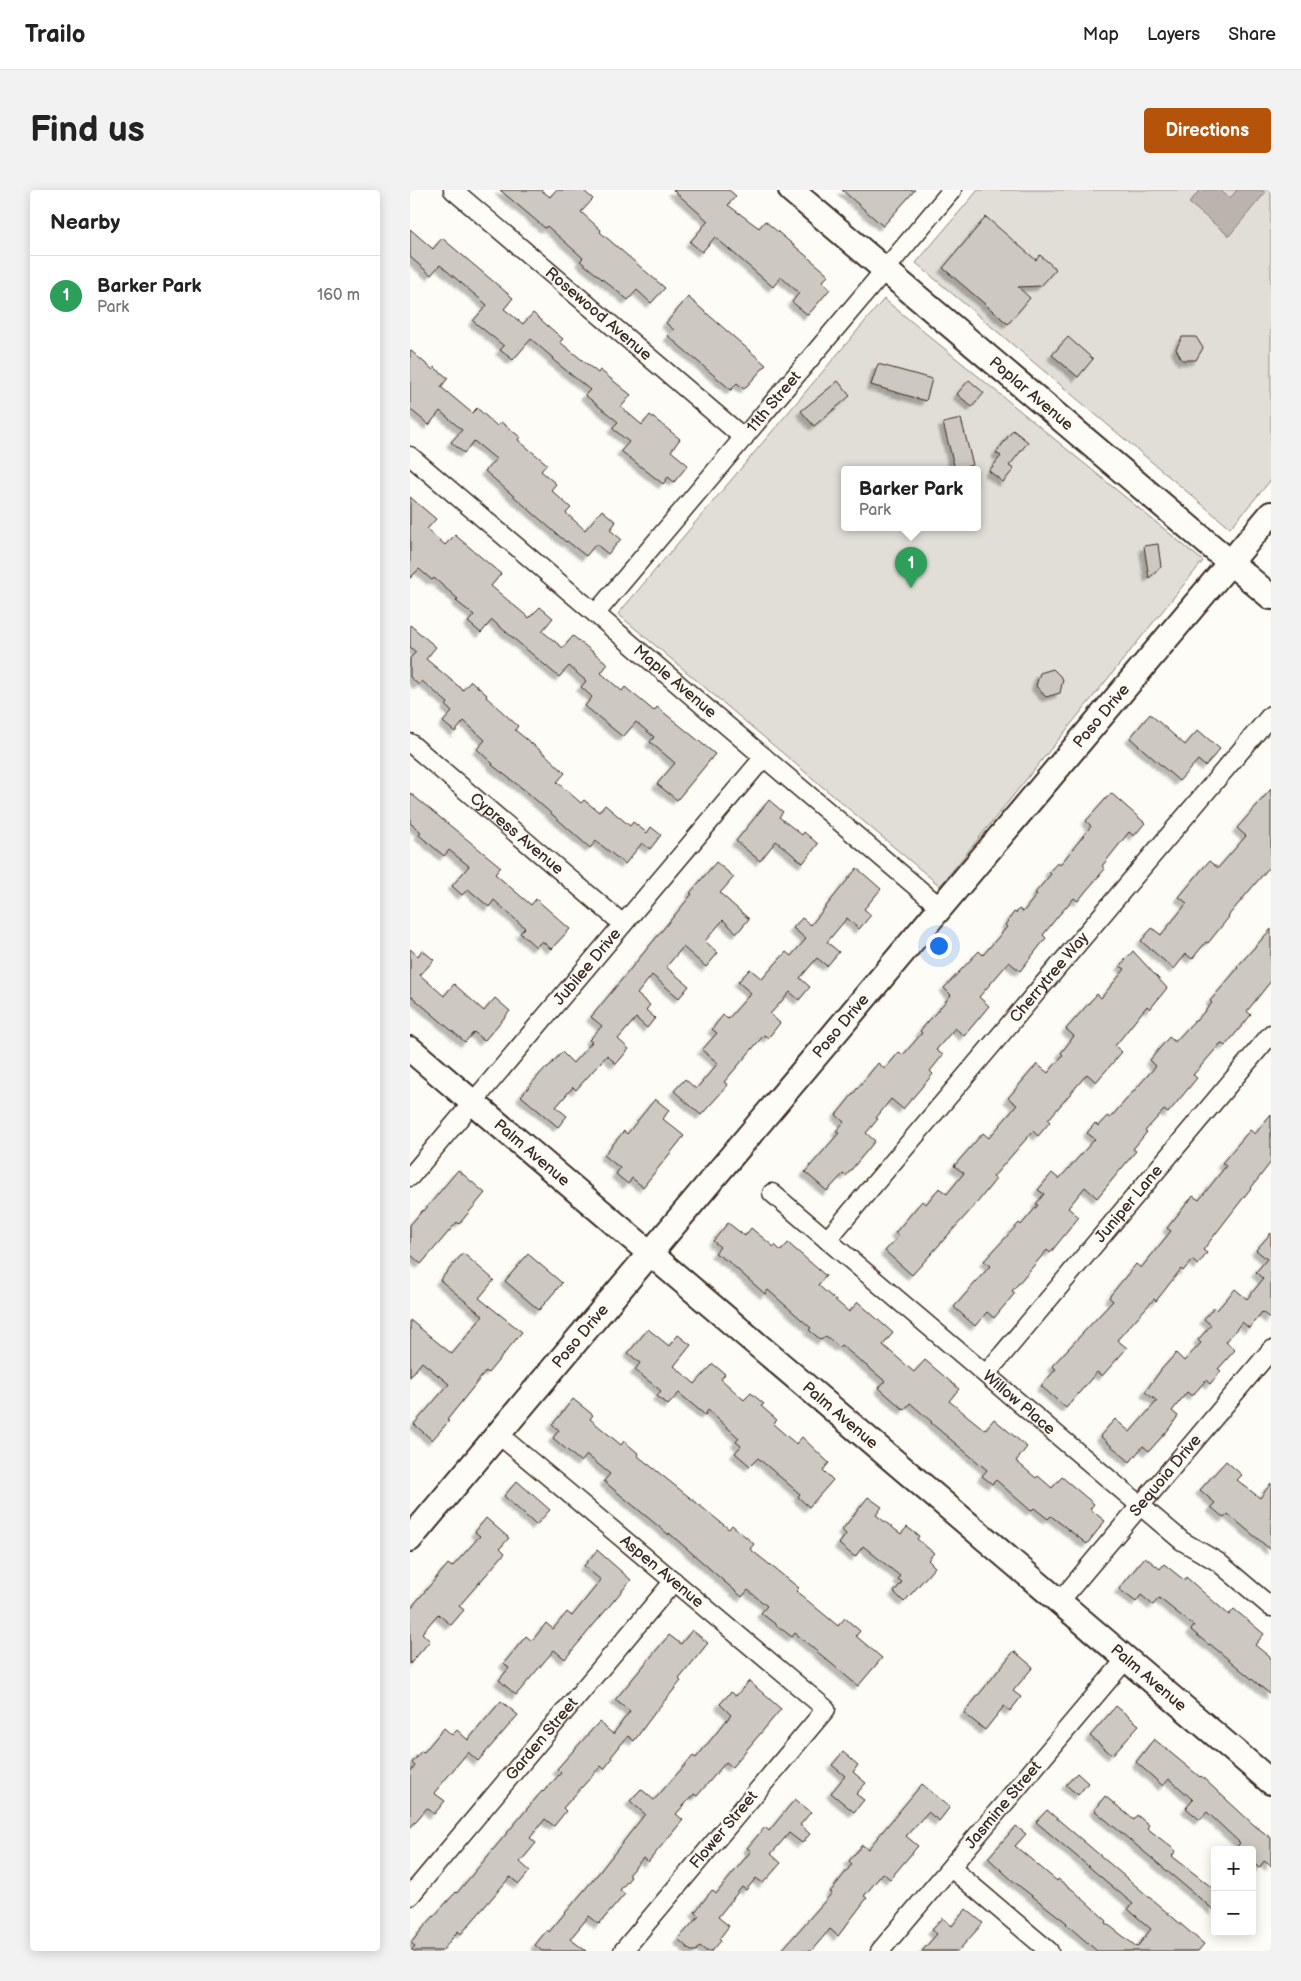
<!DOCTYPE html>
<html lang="en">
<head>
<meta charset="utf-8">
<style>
	body { margin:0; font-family:"Balsamiq Sans",sans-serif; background:#f2f2f2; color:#222 }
	.controls { position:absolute; right:15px; bottom:15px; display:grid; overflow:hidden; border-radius:5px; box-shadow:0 2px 12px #0003 }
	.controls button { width:45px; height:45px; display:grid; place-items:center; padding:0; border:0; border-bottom:1px solid #e0e0e0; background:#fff; color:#222; font:25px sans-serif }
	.you { position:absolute; left:528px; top:755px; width:18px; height:18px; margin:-12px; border:4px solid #fff; border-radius:50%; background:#1a73e8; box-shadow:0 0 0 8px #1a73e833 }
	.badge { display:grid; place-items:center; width:32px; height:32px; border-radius:50%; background:#b45309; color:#fff; font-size:16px; font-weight:700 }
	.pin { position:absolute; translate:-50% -41px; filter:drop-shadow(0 1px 2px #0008) }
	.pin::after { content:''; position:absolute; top:26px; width:18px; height:15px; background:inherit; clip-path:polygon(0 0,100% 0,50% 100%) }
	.popup { position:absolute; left:431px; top:276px; width:140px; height:65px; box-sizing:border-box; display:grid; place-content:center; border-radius:5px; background:#fff; filter:drop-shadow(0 1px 4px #0005); font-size:16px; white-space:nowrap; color:#767676 }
	.popup b { font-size:19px; color:#222 }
	.popup::after { content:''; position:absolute; left:50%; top:100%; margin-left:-10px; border:10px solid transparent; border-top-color:#fff }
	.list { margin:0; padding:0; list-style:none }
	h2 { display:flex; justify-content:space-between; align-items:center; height:65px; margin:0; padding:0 20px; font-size:21px }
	h2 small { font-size:16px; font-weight:400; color:#767676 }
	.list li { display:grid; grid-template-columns:32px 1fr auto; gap:15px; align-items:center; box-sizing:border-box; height:80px; padding:0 20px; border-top:1px solid #e0e0e0 }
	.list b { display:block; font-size:19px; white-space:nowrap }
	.list p { margin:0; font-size:16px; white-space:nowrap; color:#767676 }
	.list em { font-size:16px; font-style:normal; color:#767676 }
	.map { position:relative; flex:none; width:861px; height:1761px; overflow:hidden; border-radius:5px }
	header { display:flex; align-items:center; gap:30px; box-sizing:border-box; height:70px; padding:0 25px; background:#fff; border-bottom:1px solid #e0e0e0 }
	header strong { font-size:24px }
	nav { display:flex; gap:28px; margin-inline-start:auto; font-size:18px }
	.intro { display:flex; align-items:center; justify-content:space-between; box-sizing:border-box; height:120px; padding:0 30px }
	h1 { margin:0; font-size:35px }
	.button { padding:12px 22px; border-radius:5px; background:#b45309; color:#fff; font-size:18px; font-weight:700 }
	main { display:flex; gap:30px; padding:0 30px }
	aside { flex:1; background:#fff; border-radius:5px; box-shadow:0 2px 12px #0003 }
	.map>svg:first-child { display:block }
	.green { fill:#e1ded7; stroke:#8e847a; fill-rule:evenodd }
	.water { fill:#bbb4ad; stroke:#887d74 }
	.building { fill:#cdc8c2; stroke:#3b2a1e; filter:url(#shadow) }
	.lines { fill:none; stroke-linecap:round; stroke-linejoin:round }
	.street-casing { stroke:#3b2a1e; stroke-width:21 }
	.secondary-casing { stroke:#3b2a1e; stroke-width:28 }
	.street { stroke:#fdfcf7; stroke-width:18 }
	.secondary { stroke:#fdfcf7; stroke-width:24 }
	.labels { text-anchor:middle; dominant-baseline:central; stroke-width:4.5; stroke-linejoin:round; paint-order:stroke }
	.street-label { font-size:16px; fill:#3b2a1e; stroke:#fdfcf7 }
</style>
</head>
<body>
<header>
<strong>Trailo</strong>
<nav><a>Map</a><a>Layers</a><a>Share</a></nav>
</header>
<div class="intro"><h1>Find us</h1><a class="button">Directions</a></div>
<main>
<aside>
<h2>Nearby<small></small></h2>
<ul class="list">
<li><span class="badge" style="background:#2e9e5b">1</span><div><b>Barker Park</b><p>Park</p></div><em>160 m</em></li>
</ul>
</aside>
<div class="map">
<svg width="861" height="1761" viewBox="0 0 861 1761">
	<defs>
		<filter id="shadow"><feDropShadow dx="-4.5" dy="4.5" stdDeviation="1" flood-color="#0004"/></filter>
	</defs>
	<rect width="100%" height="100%" fill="#fdfcf7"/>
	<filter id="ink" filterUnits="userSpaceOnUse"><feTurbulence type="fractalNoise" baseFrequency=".02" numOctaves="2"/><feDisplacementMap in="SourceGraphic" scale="10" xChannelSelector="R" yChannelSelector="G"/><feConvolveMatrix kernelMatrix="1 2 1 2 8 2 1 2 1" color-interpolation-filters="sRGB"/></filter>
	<g filter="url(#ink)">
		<path class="green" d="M568,0H861V290L820,338L506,73Z
			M474,109L793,371L530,696L208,424ZM435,279H567V337H435Z"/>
		<path class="water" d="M790,0H810L820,8L827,0H851L855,3L819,46L779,13Z"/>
		<path class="building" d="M90,0H131L140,7L146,0H173L183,9L171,22L191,40L190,42L255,98L241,113L227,100L218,110L170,71L173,68L137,36L135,38Z
			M263,0H319L326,6L318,15L349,38L355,31L419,85L412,92L420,99L398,125L382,112L389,103L371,87L363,97L305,47L292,62L280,52L298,31Z
			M432,0H505L473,36Z
			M576,27L626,70L630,65L646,79L631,96L608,97L620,108L598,134L533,78Z
			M0,39L23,59L32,48L103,108L94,119L113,134L123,123L153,149L150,152L188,183L190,180L221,205L211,217L232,235L240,225L270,249L261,261L278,275L264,292L258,287L253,294L211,261L219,252L202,238L208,232L175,205L180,200L142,169L143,168L121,149L103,170L90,160L94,156L63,131L77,115L30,75L21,85L0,67Z
			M278,107L356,175L334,199L327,193L321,200L258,146L264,140L256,133Z
			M658,147L683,169L668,187L642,165Z
			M772,147H786L793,158L786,170H772L766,159Z
			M0,160L23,180L24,177L38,188L31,197L62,223L67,218L87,236L91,232L110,247L108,250L137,274L131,281L146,294L141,300L161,318L156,323L175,340L192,320L206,332L200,340L211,349L198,364L186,354L176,366L157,351L156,352L75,281L86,269L64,251L54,263L41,252L52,240L30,221L19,235L0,219Z
			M468,174L522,189L516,211L461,195Z
			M559,190L574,203L562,217L547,204Z
			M428,191L440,206L404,236L391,221Z
			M551,229L563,275L545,279L533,233Z
			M603,240L618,252L599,276L604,279L593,292L579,281L591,266L586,263Z
			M0,307L26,329L17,339L35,355L45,345L91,384L81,396L119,428L130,417L143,428L132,441L153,458L163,446L198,474L191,483L212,501L215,497L244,521L247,517L305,564L267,610L247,594L265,573L240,552L244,547L226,532L213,547L175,516L182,507L171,497L176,491L159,476L149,487L82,430L71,443L58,432L64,425L46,411L48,409L24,388L22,390L9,379L0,388Z
			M748,354L751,377L739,388L734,356Z
			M0,435L26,457L16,469L53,500L61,491L77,505L76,507L108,536L105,540L136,565L155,583L147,592L171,613L174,610L189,622L195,615L220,636L223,632L237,643L241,637L251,645L240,659L232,653L215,674L186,651L180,658L117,602L82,575L83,574L67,559L75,550L54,531L45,542L33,532L42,522L36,516L38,513L12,491L9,495L0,487V468L6,462L0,457Z
			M643,479L653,489L650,503L636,507L626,496L630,483Z
			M740,524L775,555L788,540L810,559L795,576L788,570L769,591L720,548Z
			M861,599V675L818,726L819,727L798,753L796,752L782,769L776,764L764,779L731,751L742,738L751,745L777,713L769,707L799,671L808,678L836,646L827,638Z
			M0,603L91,677L85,684L121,715L126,709L160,739L141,759L132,751L126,757L110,743L115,738L84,710L79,717L58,699L52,705L42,696L59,676L39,660L34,666L9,645L11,642L0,633Z
			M701,603L735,633L724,646L719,642L692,676L695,679L676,701L668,711L664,708L648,726L633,745L636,748L610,781L599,772L569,807L579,816L554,846L545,838L526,860L533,865L520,881L523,884L493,919L481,909L466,928L468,929L456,943L465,951L436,986L433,984L417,1001L395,982L429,943L426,941L434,932L426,925L468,873L475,879L489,862L493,865L512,843L510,841L541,805L534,798L569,761L573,765L597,737L595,735L604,722L606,723L609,719L613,722L627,704L625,703L641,684L639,682L647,673L650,675L681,636L676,631Z
			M359,610L373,622L369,627L392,645L394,642L408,654L393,673L366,651L350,671L326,651Z
			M306,672L324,687L310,703L339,729L327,743L313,730L295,751L308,763L296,777L273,757L256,777L279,796L269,808L242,785L227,804L240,815L236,820L245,828L237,838L226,828L208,849L219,859L206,874L197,865L166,900L163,897L146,917L157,926L148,937L111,906L135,878L137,879L152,862L163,873L182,852L179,850L192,836L181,827L282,704L280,703Z
			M447,678L471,699L454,719L461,725L449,739L437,728L417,752L429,762L417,776L407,768L390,788L400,797L389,810L380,802L360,824L370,833L358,848L354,845L314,892L318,895L291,925L264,901L275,889L286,899L308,873L292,860L307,843L302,839L313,825L318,829L341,803L328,792L340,779L352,789L376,762L381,766L396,749L383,738L392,728L401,735Z
			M861,739V791L837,821L841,825L815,856L811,853L783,885L787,888L758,923L754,920L735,941L737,942L723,959L726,961L687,1008L675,997L658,1018L669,1027L640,1063L637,1060L602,1101L605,1103L584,1128L577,1122L565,1136L544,1117L580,1076L574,1071L609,1033L611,1035L628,1015L626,1014L634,1004L628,1000L642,983L649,989L685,949L677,943L685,933L688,936L697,926L700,928L746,876L740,870L759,847L765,852L785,830L786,831L802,813L800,811L828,778L827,777Z
			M0,759L8,766L12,760L24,770L10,785L34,806L44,794L74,821L85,808L100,821L74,851L64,842L55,852L0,805Z
			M723,761L757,798L740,819L737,816L705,856L712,862L686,892L677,884L638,930L640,932L628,946L623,941L583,987L586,989L566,1014L502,1085L475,1061L489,1046L485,1043L512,1011L516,1014L529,998L537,1004L554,983L544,976L573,943L579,948L607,915L598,908L627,874L638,883L653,865L651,863L664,846L656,839L687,804L691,808L715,779L710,776Z
			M245,909L259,920L253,929L274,946L233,997L222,988L218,994L206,984L210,978L194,965L214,941L217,944Z
			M861,924V972L793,1060L797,1063L788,1075L782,1070L773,1081L771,1079L746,1111L744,1109L707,1150L717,1158L692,1186L687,1182L656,1218L631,1196L646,1179L642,1176L703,1111L699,1107L726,1074L731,1078L761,1041L757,1038L783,1006L789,1010L801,995L816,976L812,973L823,960L840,940L845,944Z
			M48,980L75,1003L49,1034L47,1032L11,1074L0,1064V1035L13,1020L14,1021Z
			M318,1033L335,1046L341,1038L364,1057L365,1055L371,1061L378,1053L416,1086L408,1095L439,1122L448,1112L483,1143L473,1155L504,1182L515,1170L549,1199L539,1211L575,1240L584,1229L617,1257L606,1271L626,1288L628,1286L642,1298L652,1287L684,1314L680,1319L695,1331L677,1354L641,1326L638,1329L624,1318L621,1321L586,1290L582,1294L572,1286L577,1280L521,1233L522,1232L500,1213L494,1220L469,1198L475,1191L431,1155L429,1157L416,1146L411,1150L399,1140L401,1138L358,1100L355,1104L319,1072L305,1063L310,1057L303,1051Z
			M861,1043V1129L852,1122L839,1138L832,1132L816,1152L825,1160L808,1179L811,1181L800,1194L796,1190L782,1206L777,1202L762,1221L768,1226L758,1240L739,1261L733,1256L720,1272L690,1246L705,1229L720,1242L747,1211L735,1202L751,1180L766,1163L774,1171L791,1153L788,1150L801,1135L794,1129L804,1117L807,1120L825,1099L837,1109L853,1089L846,1082L857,1069L846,1060Z
			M53,1063L84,1090L69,1108L112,1142L78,1183L76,1181L37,1230L39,1231L22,1250L4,1234L39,1194L12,1172L0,1187V1130L42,1164L73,1126L30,1090Z
			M118,1064L152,1093L129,1120L95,1091Z
			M238,1139L259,1156L268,1145L281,1155L264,1176L285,1194L303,1174L315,1184L311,1189L334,1210L341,1203L354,1214L351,1216L367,1230L363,1234L386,1254L392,1247L419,1273L413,1280L423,1290L399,1317L388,1307L390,1304L348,1268L340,1276L325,1263L331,1256L326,1252L329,1248L298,1220L295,1225L269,1203L258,1215L247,1206L251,1201L225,1180L230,1173L218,1163Z
			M163,1209L183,1225L180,1229L211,1255L214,1251L229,1264L228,1266L319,1339L322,1335L344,1354L340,1359L389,1398L386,1401L428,1436L435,1428L450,1441L446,1446L472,1468L448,1496L385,1443L382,1447L351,1423L357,1416L338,1400L332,1407L259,1343V1345L202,1298L194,1291L200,1284L177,1265L171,1272L143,1248L149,1240L142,1235Z
			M816,1271L832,1285L827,1290L850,1308L861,1293V1360L818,1324L814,1328L801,1317L805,1313L790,1300Z
			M107,1291L140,1320L126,1335L94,1306Z
			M458,1307L472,1317L466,1325L491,1344L497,1337L509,1346L507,1349L524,1363L518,1370L525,1377L494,1412L484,1402L492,1392L488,1389L490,1386L453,1356L445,1367L429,1354L436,1344L432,1340Z
			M76,1328L99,1348L90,1358L95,1363L49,1416L54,1420L41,1435L28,1424L12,1443L20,1451L0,1474V1419L38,1374L42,1377L70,1346L65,1342Z
			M187,1360L221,1390L155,1469L144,1460L106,1505L89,1490L99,1478L94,1473L116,1446L122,1451L136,1433L143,1439L157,1422L162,1426L191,1390L174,1376Z
			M735,1367L750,1379L754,1374L774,1390L776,1387L819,1425L824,1419L854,1444L845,1455L861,1468V1505L800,1454L799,1455L781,1440L784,1436L749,1408L743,1415L731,1405L726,1412L709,1399Z
			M282,1440L298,1453L269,1489L271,1491L246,1521L224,1551L218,1546L201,1567L202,1569L194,1579L191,1576L153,1618L156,1621L144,1636L135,1629L120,1648L126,1653L110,1672L120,1681L109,1694L100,1687L51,1744L48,1741L32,1761H1L5,1756L1,1753L12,1739L46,1702L47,1703L132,1601L133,1602L151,1583L147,1579L189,1532L203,1544L220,1521L205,1510L259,1445L271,1454Z
			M604,1461L623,1477L603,1501L611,1507L600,1521L594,1516L575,1540L554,1523Z
			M339,1491L371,1519L322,1577L316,1572L287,1606L284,1604L266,1624L273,1630L238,1672L233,1668L218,1685L221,1687L210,1700L215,1704L189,1734L179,1726L160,1749L176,1761H132L125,1755L137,1740L139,1742L188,1684L235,1624L220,1611L231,1599L244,1610L283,1566L286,1568L321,1525L310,1514L321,1502L326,1506Z
			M91,1511L108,1525L68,1571L58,1562L24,1603L35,1611L24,1624L17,1618L0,1638V1582L5,1576L2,1573L11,1561L14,1562L34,1538L42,1545L47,1540L58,1550Z
			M706,1516L729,1535L702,1565L680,1546Z
			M744,1549L790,1587L791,1586L844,1635L861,1648V1676L854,1671L849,1678L842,1672V1660H824L830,1653L797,1622L790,1630L776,1618L783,1610L771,1599L759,1589L753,1596L726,1572Z
			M433,1562L448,1575L443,1582L456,1593L446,1604L454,1610L444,1622L421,1603L435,1586L422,1575Z
			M667,1583L678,1593L668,1605L656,1595Z
			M512,1594L540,1617L529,1631L518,1622L496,1646L508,1656L480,1689L473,1683L454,1706L457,1708L428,1746L420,1739L401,1761H371L422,1703L420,1702L442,1674L439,1671L452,1655L458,1659Z
			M695,1606L724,1630L727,1625L739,1635L737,1638L766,1661L762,1666L805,1700V1721L684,1620Z
			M385,1609L401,1622L390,1635L400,1644L392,1653L379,1643L361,1664L371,1673L353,1693L346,1688L336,1700L332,1697L308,1727L319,1736L309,1749L311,1751L302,1761H296L290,1756L286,1761H281L268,1749L289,1726L285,1722L302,1700L306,1704L341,1661L337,1658L355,1637L359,1641Z
			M637,1620L794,1754L788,1761H687L656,1734L657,1733L603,1691L578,1668L606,1636L616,1644L605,1656L647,1691L648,1689L663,1700L697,1731L696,1733L727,1757L741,1739L718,1719L723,1714L626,1632Z
			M556,1719L573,1733L548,1761H512L527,1744L522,1740L533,1728L542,1736Z"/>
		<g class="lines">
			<defs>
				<g id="street">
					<path id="s1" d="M43,0L334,248"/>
					<path id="s2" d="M0,266L530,717"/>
					<path id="s3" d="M186,423L542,0"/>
					<path id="s4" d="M0,553L213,734"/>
					<path id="s5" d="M0,987L354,567"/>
					<path id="s6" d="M362,1003L772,1351L808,1372L861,1417"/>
					<path id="s7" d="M417,1050L861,525"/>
					<path id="s8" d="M576,1184L861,844"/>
					<path id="s9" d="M88,1244L416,1519L213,1761"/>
					<path id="s10" d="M650,1411L861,1160"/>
					<path d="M541,1678L639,1761"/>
					<path id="s11" d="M0,1706L264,1391"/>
					<path id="s12" d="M470,1761L716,1469"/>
				</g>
				<g id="secondary">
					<path id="s13" d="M381,0L861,407"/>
					<path id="s14" d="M0,859L861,1592"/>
					<path id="s15" d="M0,1349L861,324"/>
				</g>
			</defs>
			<use href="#street" class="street-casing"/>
			<use href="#secondary" class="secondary-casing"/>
			<use href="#street" class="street"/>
			<use href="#secondary" class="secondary"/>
		</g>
	</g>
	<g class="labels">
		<g class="street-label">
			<text stroke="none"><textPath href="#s1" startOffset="191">Rosewood Avenue</textPath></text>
			<text stroke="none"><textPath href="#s13" startOffset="315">Poplar Avenue</textPath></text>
			<text stroke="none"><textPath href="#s3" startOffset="276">11th Street</textPath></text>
			<text stroke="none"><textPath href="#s2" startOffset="348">Maple Avenue</textPath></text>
			<text stroke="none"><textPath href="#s15" startOffset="1075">Poso Drive</textPath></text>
			<text stroke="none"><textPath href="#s4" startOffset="140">Cypress Avenue</textPath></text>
			<text stroke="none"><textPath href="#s5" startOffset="275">Jubilee Drive</textPath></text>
			<text stroke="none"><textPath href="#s7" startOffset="344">Cherrytree Way</textPath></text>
			<text stroke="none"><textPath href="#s15" startOffset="670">Poso Drive</textPath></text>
			<text stroke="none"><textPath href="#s14" startOffset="160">Palm Avenue</textPath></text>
			<text stroke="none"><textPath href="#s8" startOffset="222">Juniper Lane</textPath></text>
			<text stroke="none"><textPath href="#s15" startOffset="265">Poso Drive</textPath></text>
			<text stroke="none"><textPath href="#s6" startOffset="324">Willow Place</textPath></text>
			<text stroke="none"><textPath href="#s14" startOffset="565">Palm Avenue</textPath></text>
			<text stroke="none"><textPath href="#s10" startOffset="164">Sequoia Drive</textPath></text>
			<text stroke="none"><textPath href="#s9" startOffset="214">Aspen Avenue</textPath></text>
			<text stroke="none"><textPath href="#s14" startOffset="970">Palm Avenue</textPath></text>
			<text stroke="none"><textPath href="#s11" startOffset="205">Garden Street</textPath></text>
			<text stroke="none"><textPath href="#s12" startOffset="191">Jasmine Street</textPath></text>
			<text transform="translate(314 1640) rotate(-50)">Flower Street</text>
		</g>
	</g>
</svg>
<div class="controls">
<button>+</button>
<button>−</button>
</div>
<div class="you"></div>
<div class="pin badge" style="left:501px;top:398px;background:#2e9e5b">1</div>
<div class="popup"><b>Barker Park</b>Park</div>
</div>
</main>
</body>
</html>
